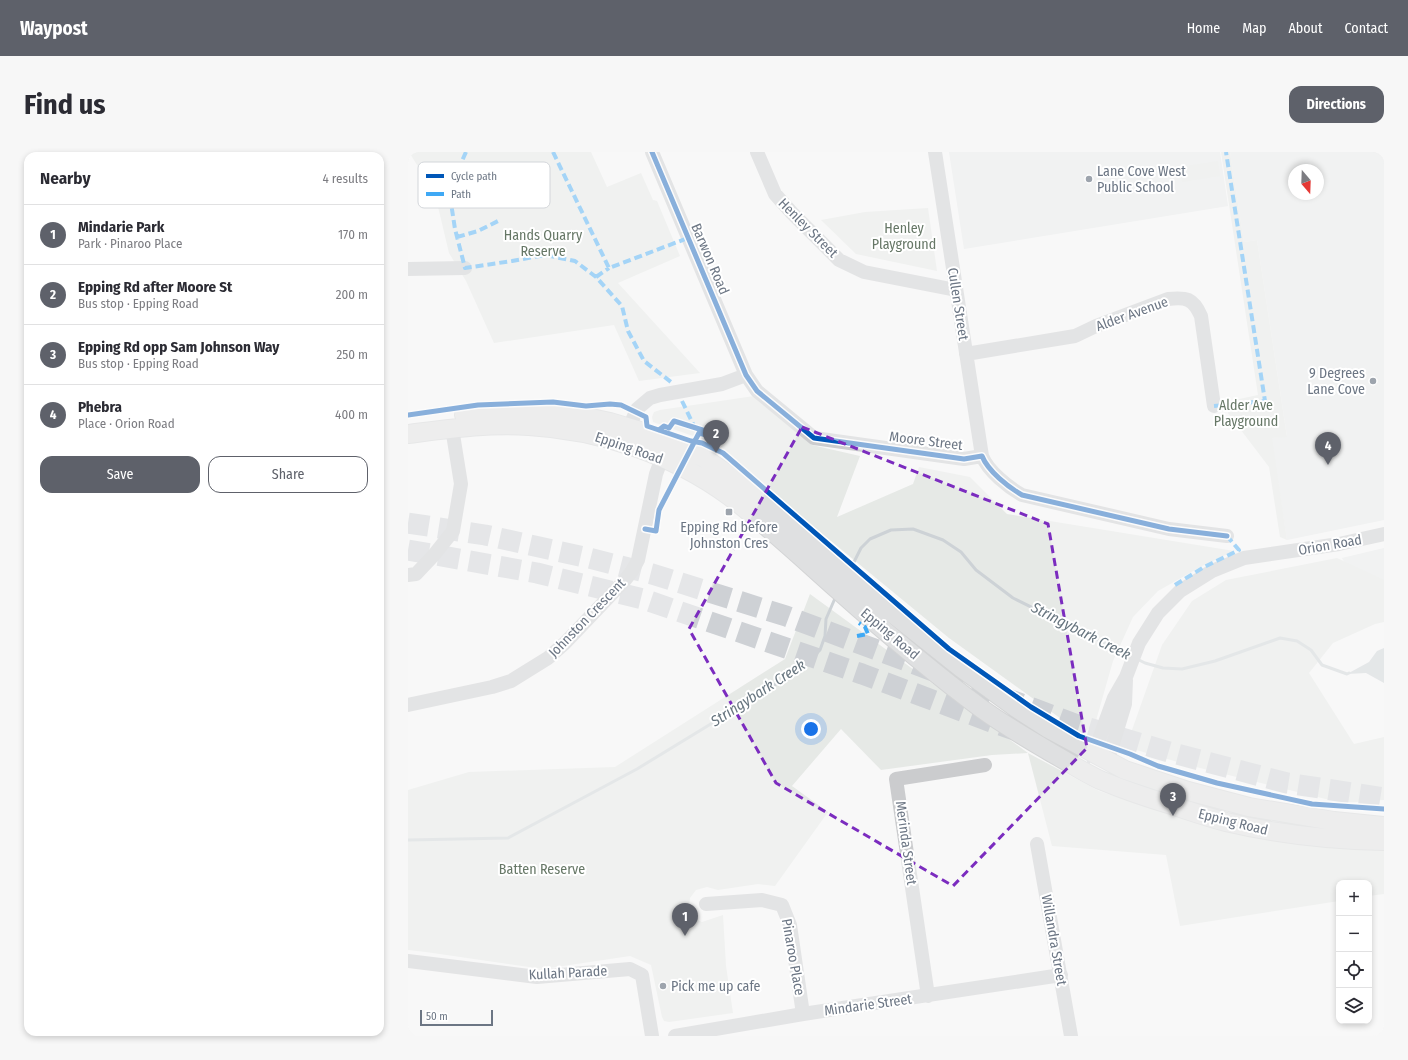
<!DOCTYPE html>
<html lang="en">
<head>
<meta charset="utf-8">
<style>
	body { margin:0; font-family:"Fira Sans Condensed",sans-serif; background:#f7f7f7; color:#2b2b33 }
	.controls { position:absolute; right:12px; bottom:12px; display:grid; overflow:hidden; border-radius:8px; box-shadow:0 2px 6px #0003 }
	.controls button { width:36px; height:36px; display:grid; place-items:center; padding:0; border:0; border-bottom:1px solid #e1e1e2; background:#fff; color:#2b2b33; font:20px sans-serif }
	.compass { position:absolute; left:880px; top:12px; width:36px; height:36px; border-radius:50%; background:#fff; box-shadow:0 2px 6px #0003; rotate:161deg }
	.scale { position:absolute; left:12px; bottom:10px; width:73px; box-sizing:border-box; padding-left:4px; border:2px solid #6c7684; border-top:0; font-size:11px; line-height:14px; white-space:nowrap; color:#6c7684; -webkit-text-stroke:3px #fff; paint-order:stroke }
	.you { position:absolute; left:403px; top:577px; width:14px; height:14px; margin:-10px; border:3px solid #fff; border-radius:50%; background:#1a73e8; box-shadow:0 0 0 6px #1a73e833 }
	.badge { display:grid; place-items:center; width:26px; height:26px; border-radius:50%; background:#5e616a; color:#fff; font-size:13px; font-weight:700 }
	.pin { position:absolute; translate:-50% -33px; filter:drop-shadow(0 1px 2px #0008) }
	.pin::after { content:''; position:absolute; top:21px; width:14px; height:12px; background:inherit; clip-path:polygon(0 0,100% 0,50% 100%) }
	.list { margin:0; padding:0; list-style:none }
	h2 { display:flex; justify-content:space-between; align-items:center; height:52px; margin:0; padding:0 16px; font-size:17px }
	h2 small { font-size:13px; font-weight:400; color:#7c7c81 }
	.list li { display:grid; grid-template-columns:26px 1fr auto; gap:12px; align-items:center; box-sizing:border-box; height:60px; padding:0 16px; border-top:1px solid #e1e1e2 }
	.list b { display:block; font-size:15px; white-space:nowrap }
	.list p { margin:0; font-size:13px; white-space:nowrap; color:#7c7c81 }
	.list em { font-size:13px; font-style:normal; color:#7c7c81 }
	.actions { display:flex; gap:8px; padding:12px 16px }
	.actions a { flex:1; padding:9px 0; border:1px solid #5e616a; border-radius:12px; text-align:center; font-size:14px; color:#5e616a }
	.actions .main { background:#5e616a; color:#fff }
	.icon { flex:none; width:22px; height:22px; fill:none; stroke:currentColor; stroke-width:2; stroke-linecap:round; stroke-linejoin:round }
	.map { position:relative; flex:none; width:976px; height:884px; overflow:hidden; border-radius:12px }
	header { display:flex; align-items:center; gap:24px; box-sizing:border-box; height:56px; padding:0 20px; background:#5e616a; color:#fff }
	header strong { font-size:19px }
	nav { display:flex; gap:22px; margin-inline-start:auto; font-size:14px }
	.intro { display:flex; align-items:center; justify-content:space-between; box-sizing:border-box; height:96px; padding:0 24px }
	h1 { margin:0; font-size:28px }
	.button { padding:10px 18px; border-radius:12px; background:#5e616a; color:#fff; font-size:14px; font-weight:700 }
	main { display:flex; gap:24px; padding:0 24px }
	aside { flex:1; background:#fff; border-radius:12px; box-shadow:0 2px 6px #0003 }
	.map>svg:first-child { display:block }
	.built { fill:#e8eaea; fill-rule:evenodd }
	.green { fill:#e6e9e6 }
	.water { fill:#cdd2d6 }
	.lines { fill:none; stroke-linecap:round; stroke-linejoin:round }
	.stream { stroke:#cdd2d6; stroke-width:3 }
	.highway-tunnel { stroke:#ced1d5; stroke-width:21; stroke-dasharray:21 10; stroke-linecap:butt }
	.major-casing { stroke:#d3d4d5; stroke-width:20 }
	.minor { stroke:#cbccce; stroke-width:14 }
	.major { stroke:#dfe0e1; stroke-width:18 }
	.quiet { stroke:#3fa9f5; stroke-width:4; stroke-dasharray:8 4; stroke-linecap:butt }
	.cycleway-casing { stroke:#fff; stroke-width:8 }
	.cycleway { stroke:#0057b8; stroke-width:5 }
	.marked { fill:none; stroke:#7b2cbf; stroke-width:3; stroke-dasharray:8 5; stroke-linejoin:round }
	.poi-dot { fill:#9da4ad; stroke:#fff; stroke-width:1.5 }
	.labels { text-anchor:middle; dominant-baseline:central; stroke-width:4; stroke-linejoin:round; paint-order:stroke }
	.poi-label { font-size:14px; fill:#6c7684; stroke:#fff; text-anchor:start }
	.street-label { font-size:14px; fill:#6c7684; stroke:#fff }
	.park-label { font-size:14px; fill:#676; stroke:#fff }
	.water-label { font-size:15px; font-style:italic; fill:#67757f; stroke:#fff }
	.key { fill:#fff; stroke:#d3d6da; stroke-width:1 }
	.key-label { font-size:11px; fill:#6c7684 }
</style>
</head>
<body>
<header>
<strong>Waypost</strong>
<nav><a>Home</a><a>Map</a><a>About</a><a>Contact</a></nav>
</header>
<div class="intro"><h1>Find us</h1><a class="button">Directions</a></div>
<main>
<aside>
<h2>Nearby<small>4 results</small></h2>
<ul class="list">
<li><span class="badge">1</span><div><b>Mindarie Park</b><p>Park · Pinaroo Place</p></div><em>170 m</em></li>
<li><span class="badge">2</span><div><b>Epping Rd after Moore St</b><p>Bus stop · Epping Road</p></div><em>200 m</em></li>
<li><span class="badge">3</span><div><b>Epping Rd opp Sam Johnson Way</b><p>Bus stop · Epping Road</p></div><em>250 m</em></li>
<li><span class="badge">4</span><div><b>Phebra</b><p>Place · Orion Road</p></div><em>400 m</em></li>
</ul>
<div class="actions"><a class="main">Save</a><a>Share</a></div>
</aside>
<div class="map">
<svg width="976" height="884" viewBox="0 0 976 884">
	<rect width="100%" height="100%" fill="#f8f8f8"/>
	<path class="built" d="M541,0H812L820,54L556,97Z
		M822,0H976V368L879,388L863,286L879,284L849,88L836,90ZM886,18H910V42H886Z
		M976,396V431L951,436L934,406Z"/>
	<path class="green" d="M1,0H183L199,35L233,21L245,48L249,49L272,104L210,131L292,221L231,229L206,173L86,191L58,129L41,101L27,42Z
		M813,0H822L836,90L849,88L879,285L864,286L879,388L872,385L861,315L820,261L823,255L822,249L850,243Z
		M810,9L812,24L774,30L772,15Z
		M520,56L529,119L448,102L413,68L457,60Z
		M346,244L404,293L452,304L429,365L505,332L511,315L562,325L599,362L826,399L794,414L750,439L725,465L705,509L687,572L674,582L541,486L395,366L311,293L245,270L244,265L246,260L252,258Z
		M929,406L976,428V470L967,472L925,491L901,521L946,592L976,585V648L934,651L780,613L718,595L754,493L784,449L818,428Z
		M402,442L620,601L691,639L725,650L976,696V742L961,744V731H931V749L772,774L758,703L644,694L620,601L584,603L473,618L433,577L384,634L420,660L367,734L350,732L310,738L299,735L288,738L282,746L281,754L287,767L294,770L315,763L318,814L325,861L261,870L256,869L254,865L243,813L222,804L135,817L18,800L0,798V638L61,620L207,615L377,507Z"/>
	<path class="water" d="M976,496V531L958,521L939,522L961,510L969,499Z"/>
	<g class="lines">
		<path class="stream" d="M442,418L453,396L462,387L483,378L505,377L535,388L553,400L568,418L605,446L722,504
			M729,507L737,511L755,516L774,517L807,509L872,486L889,489L903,498L914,513L939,522L941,521
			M0,688L100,686L229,617L373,529L397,513L412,498L417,484L418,467L428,444"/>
		<path class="highway-tunnel" d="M0,371L77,383L181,406L244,422L378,464L667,572L761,600L879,631L976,646
			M0,398L129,421L235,447L454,522L589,572L684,605"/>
		<defs>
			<path id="major" d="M56,263L97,259H133L169,263L202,270L239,281L279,298L296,306L334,332L470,450L553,516L608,556L639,576L717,618L780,639L841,655L926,669L976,674
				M0,282C40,277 80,271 121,274C191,278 264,302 321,344C359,373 394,406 430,438C476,479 524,520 574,557C596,573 620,587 644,601C660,610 675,620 692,628C714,637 737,645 760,652C779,658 798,665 818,670C869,682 923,688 976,689"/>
		</defs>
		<use href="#major" class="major-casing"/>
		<path class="minor" d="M244,0L338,223L349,239L406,286L556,307L574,304C580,319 600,335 614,343L761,377L819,384
			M349,0L367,42L384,61L431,108L456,120L548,138
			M527,0L574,304
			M0,117L57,116
			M558,202L667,184L688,174L760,147C778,145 785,146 793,164L806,254
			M221,276L229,257L242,246L252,243L314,232L338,223
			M0,423L8,422L25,404L45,379L53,332L44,276
			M0,553L84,535L103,529L140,506L157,491L217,428L224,419L230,408L248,322L254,306
			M686,601L706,546L718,525L731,491L750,461L772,439L804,419L836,406L931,392L976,382
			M700,608L717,552L718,528
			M629,692L663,884
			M298,752L354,748L374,753L382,773L395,862
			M0,809L129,825L222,817L234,823L244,884
			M520,844L488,627L577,613
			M267,884L395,862L653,823"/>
		<use href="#major" class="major"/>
		<path class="quiet" d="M58,0L41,38L47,77L57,116L104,109L137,103L167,109L188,125L214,154L220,179L236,209L263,230
			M145,0L201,116L280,86
			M49,85L70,79L90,69
			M188,125L201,116
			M274,249L287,276
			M806,254L857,249L818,0
			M767,433L796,415L831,398L819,384
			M449,484L460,482L457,475L451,471"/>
		<defs>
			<path id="cycleway" d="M244,0L338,223L349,239L406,286L556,307L574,304C580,319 600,335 614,343L761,377L819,384
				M0,263L70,253L145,250L178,254L202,252L213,253L238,265L239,274L283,289L294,291L315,301L541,497L623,555L671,584L722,602L750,614L809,631L904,652L976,657
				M237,377L248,379L251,358L291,281L306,285L307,282L266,269L261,276L256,274L251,278"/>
		</defs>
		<use href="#cycleway" class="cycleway-casing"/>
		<use href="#cycleway" class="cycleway"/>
	</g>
	<path d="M0 0H976V884H0ZM394,275L640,372L679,596L545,734L368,631L281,477Z" fill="#f8f8f8" fill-opacity=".55" fill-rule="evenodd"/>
	<path class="marked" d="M394,275L640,372L679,596L545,734L368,631L281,477Z"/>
	<g class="poi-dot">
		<circle cx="681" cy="27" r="4"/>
		<circle cx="965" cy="229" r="4"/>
		<rect x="317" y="356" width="8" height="8" rx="2"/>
		<circle cx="255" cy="834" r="4"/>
	</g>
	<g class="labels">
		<g class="poi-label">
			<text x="689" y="19">Lane Cove West<tspan x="689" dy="16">Public School</tspan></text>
			<text x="957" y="221" text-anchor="end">9 Degrees<tspan x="957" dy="16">Lane Cove</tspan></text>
			<text x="321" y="375" text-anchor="middle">Epping Rd before<tspan x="321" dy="16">Johnston Cres</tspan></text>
			<text x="263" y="834">Pick me up cafe</text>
		</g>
		<g class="street-label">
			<text transform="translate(400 76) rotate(45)">Henley Street</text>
			<text transform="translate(302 107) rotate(67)">Barwon Road</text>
			<text transform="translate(550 152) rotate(81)">Cullen Street</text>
			<text transform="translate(724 162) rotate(-20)">Alder Avenue</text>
			<text transform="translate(518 289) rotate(7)">Moore Street</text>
			<text transform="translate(221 296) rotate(19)">Epping Road</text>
			<text transform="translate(922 393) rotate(-10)">Orion Road</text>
			<text transform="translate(179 466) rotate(-46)">Johnston Crescent</text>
			<text transform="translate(482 482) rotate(40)">Epping Road</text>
			<text transform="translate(825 670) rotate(14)">Epping Road</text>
			<text transform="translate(498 691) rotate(82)">Merinda Street</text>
			<text transform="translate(646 788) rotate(80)">Willandra Street</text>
			<text transform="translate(385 805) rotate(80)">Pinaroo Place</text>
			<text transform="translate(160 821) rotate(-3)">Kullah Parade</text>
			<text transform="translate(460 853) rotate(-8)">Mindarie Street</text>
		</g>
		<g class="park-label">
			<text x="496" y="76">Henley<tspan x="496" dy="16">Playground</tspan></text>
			<text x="135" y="83">Hands Quarry<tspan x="135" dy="16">Reserve</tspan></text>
			<text x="838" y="253">Alder Ave<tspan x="838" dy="16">Playground</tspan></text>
			<text x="134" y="717">Batten Reserve</text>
		</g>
		<g class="water-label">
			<text transform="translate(673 479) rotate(27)">Stringybark Creek</text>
			<text transform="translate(350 541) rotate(-33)">Stringybark Creek</text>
		</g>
	</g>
	<rect x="10" y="10" width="132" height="46" rx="6" class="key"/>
	<rect x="18" y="22" width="18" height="4" fill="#0057b8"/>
	<rect x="18" y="40" width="18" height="4" fill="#3fa9f5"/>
	<g class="key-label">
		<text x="43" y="28">Cycle path</text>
		<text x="43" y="46">Path</text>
	</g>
</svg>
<div class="controls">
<button>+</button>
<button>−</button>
<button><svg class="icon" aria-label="locate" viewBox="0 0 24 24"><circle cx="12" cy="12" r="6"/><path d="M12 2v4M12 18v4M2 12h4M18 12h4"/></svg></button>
<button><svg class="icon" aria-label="layers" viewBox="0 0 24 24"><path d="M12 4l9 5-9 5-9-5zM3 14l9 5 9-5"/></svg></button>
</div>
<svg class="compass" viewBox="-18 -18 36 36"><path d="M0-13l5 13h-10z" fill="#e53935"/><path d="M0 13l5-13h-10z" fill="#7c7c81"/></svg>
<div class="scale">50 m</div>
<div class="you"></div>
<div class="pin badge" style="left:277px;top:784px">1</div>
<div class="pin badge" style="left:308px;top:301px">2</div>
<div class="pin badge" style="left:765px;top:664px">3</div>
<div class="pin badge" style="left:920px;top:313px">4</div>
</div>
</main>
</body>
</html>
